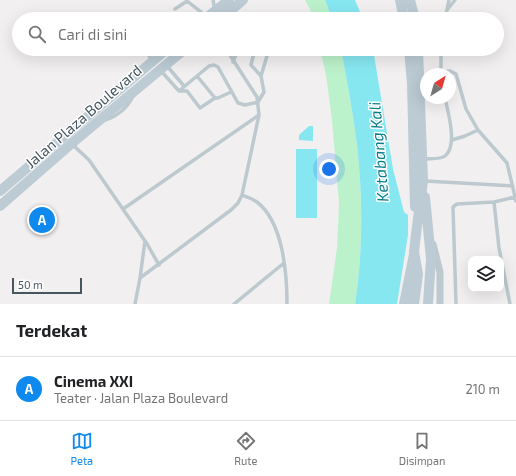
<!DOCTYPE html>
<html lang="id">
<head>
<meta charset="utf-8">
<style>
	body { margin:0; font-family:"Exo 2",sans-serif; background:#f2f2f2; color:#202124 }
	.controls { position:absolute; right:12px; bottom:12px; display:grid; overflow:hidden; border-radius:8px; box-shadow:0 4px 16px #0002 }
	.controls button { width:36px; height:36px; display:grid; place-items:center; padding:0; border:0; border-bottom:1px solid #e0e0e0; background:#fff; color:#202124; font:20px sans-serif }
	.compass { position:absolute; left:420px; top:68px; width:36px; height:36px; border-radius:50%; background:#fff; box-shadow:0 4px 16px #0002; rotate:37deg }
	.scale { position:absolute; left:12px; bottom:10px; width:70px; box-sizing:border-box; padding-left:4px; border:2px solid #46565e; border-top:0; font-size:11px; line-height:14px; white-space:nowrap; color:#46565e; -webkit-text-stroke:3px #fff; paint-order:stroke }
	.you { position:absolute; left:329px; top:169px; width:14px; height:14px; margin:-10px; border:3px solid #fff; border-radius:50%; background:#1a73e8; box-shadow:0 0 0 6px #1a73e833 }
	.badge { display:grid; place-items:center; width:26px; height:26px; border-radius:50%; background:#0f89ed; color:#fff; font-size:13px; font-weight:700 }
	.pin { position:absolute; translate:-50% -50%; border:2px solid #fff; box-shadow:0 1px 4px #0006 }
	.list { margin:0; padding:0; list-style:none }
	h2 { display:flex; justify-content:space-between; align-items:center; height:52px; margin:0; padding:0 16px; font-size:17px }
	h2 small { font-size:13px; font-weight:400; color:#757577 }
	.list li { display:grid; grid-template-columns:26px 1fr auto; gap:12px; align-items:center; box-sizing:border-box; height:64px; padding:0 16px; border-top:1px solid #e0e0e0 }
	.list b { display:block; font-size:15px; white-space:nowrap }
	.list p { margin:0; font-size:13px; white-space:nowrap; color:#757577 }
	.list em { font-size:13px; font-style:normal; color:#757577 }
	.icon { flex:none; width:22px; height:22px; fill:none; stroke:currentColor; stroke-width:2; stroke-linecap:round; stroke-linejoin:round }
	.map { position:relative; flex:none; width:516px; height:304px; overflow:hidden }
	.search { position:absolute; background:#fff; box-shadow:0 4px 16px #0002; left:12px; right:12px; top:12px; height:44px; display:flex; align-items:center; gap:10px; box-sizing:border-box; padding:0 14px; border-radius:22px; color:#757577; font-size:15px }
	.sheet { height:116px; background:#fff }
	nav { display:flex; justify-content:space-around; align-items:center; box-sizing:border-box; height:56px; border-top:1px solid #e0e0e0; background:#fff; font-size:11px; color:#757577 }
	nav a { display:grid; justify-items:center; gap:2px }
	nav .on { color:#0f89ed }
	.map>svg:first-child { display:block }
	.green { fill:#bcf2cb }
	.water { fill:#87e7f1 }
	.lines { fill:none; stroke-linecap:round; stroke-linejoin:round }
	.lane { stroke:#bcc9cf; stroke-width:3.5 }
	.street { stroke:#bcc9cf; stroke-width:7 }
	.secondary { stroke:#bccbd4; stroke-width:10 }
	.labels { text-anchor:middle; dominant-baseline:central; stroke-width:3; stroke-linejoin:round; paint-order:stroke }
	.street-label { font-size:15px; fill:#46565e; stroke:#fff }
	.water-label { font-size:16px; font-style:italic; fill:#077e8b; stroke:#fff }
</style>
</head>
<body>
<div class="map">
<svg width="516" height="304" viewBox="0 0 516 304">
	<rect width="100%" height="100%" fill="#f2eff0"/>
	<path class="green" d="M305,0H325L332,19H313L310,9Z
		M320,49H341C347,81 353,113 357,145C363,198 363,252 355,304H329L337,248L339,204L332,120L326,75Z"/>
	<path class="water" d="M325,0H355L363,19H332Z
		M341,49H373L393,169L404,212L408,215V235L397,304H355C363,252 363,198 357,145C353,113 347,81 341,49Z
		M309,126H313V141L299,140V135Z
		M296,149H317V218H296Z"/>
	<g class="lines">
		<path class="lane" d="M213,0L215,10
			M175,9L187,1L206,16
			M447,10L455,0
			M231,12L236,19
			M160,19L163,17
			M445,19L449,0
			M147,49V53L152,60
			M255,49L251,65L261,76
			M441,49V73
			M233,62L238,49
			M167,66L184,86
			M161,71L179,91H187L200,108L215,98
			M441,72L450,71L456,74L466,109L478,130
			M197,76L215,98H218L231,92
			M179,91L209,66L214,65L218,67L238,103L245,105L258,102L264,92L261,76L269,49
			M105,120C117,117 128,107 133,96
			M452,140L465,136L478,130L507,163L516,201
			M73,145L89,160L145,241L140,278L135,304
			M423,159C429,158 440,160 445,156C458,146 448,112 445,98
			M425,181L513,186
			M242,195C247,197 253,199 257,202C283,222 287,273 287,304
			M494,202L499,248L510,304
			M123,209L259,115
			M146,242L159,265
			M140,278L231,210L238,203L242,195L259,115L257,97L226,49
			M234,304L284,263
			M456,304L453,207L457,204L494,202L515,197"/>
		<path class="street" d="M433,244L440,272V304"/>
		<path class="secondary" d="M400,0L404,19
			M410,0L415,19
			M205,19L229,0
			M221,19L243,0
			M409,49L412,83L415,207
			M0,191L167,49
			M425,197L431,259L428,304
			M0,206L71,144L185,49
			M404,304L414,254
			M414,304L418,274L414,252L416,234L423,181L418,49"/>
	</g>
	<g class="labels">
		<g class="street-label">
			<text transform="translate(83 116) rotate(-41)">Jalan Plaza Boulevard</text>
		</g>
		<g class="water-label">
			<text transform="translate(378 152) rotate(-95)">Ketabang Kali</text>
		</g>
	</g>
</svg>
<div class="controls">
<button><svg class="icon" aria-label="layers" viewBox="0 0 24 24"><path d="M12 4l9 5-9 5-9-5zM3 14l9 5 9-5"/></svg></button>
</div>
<svg class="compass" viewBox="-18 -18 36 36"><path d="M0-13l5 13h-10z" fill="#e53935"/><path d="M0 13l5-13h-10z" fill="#757577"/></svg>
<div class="scale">50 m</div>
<div class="you"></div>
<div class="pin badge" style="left:42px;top:220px">A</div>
<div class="search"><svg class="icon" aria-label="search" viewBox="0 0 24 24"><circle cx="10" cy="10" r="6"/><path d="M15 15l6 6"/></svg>Cari di sini</div>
</div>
<section class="sheet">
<h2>Terdekat<small></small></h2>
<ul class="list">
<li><span class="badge">A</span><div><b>Cinema XXI</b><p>Teater · Jalan Plaza Boulevard</p></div><em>210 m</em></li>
</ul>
</section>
<nav>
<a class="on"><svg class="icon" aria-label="map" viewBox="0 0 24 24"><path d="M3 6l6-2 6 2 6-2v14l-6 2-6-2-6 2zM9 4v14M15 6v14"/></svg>Peta</a>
<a><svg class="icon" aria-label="directions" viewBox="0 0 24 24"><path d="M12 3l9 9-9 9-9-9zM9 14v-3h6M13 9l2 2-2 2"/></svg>Rute</a>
<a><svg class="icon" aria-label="saved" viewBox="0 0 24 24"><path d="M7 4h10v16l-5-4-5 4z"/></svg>Disimpan</a>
</nav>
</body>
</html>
